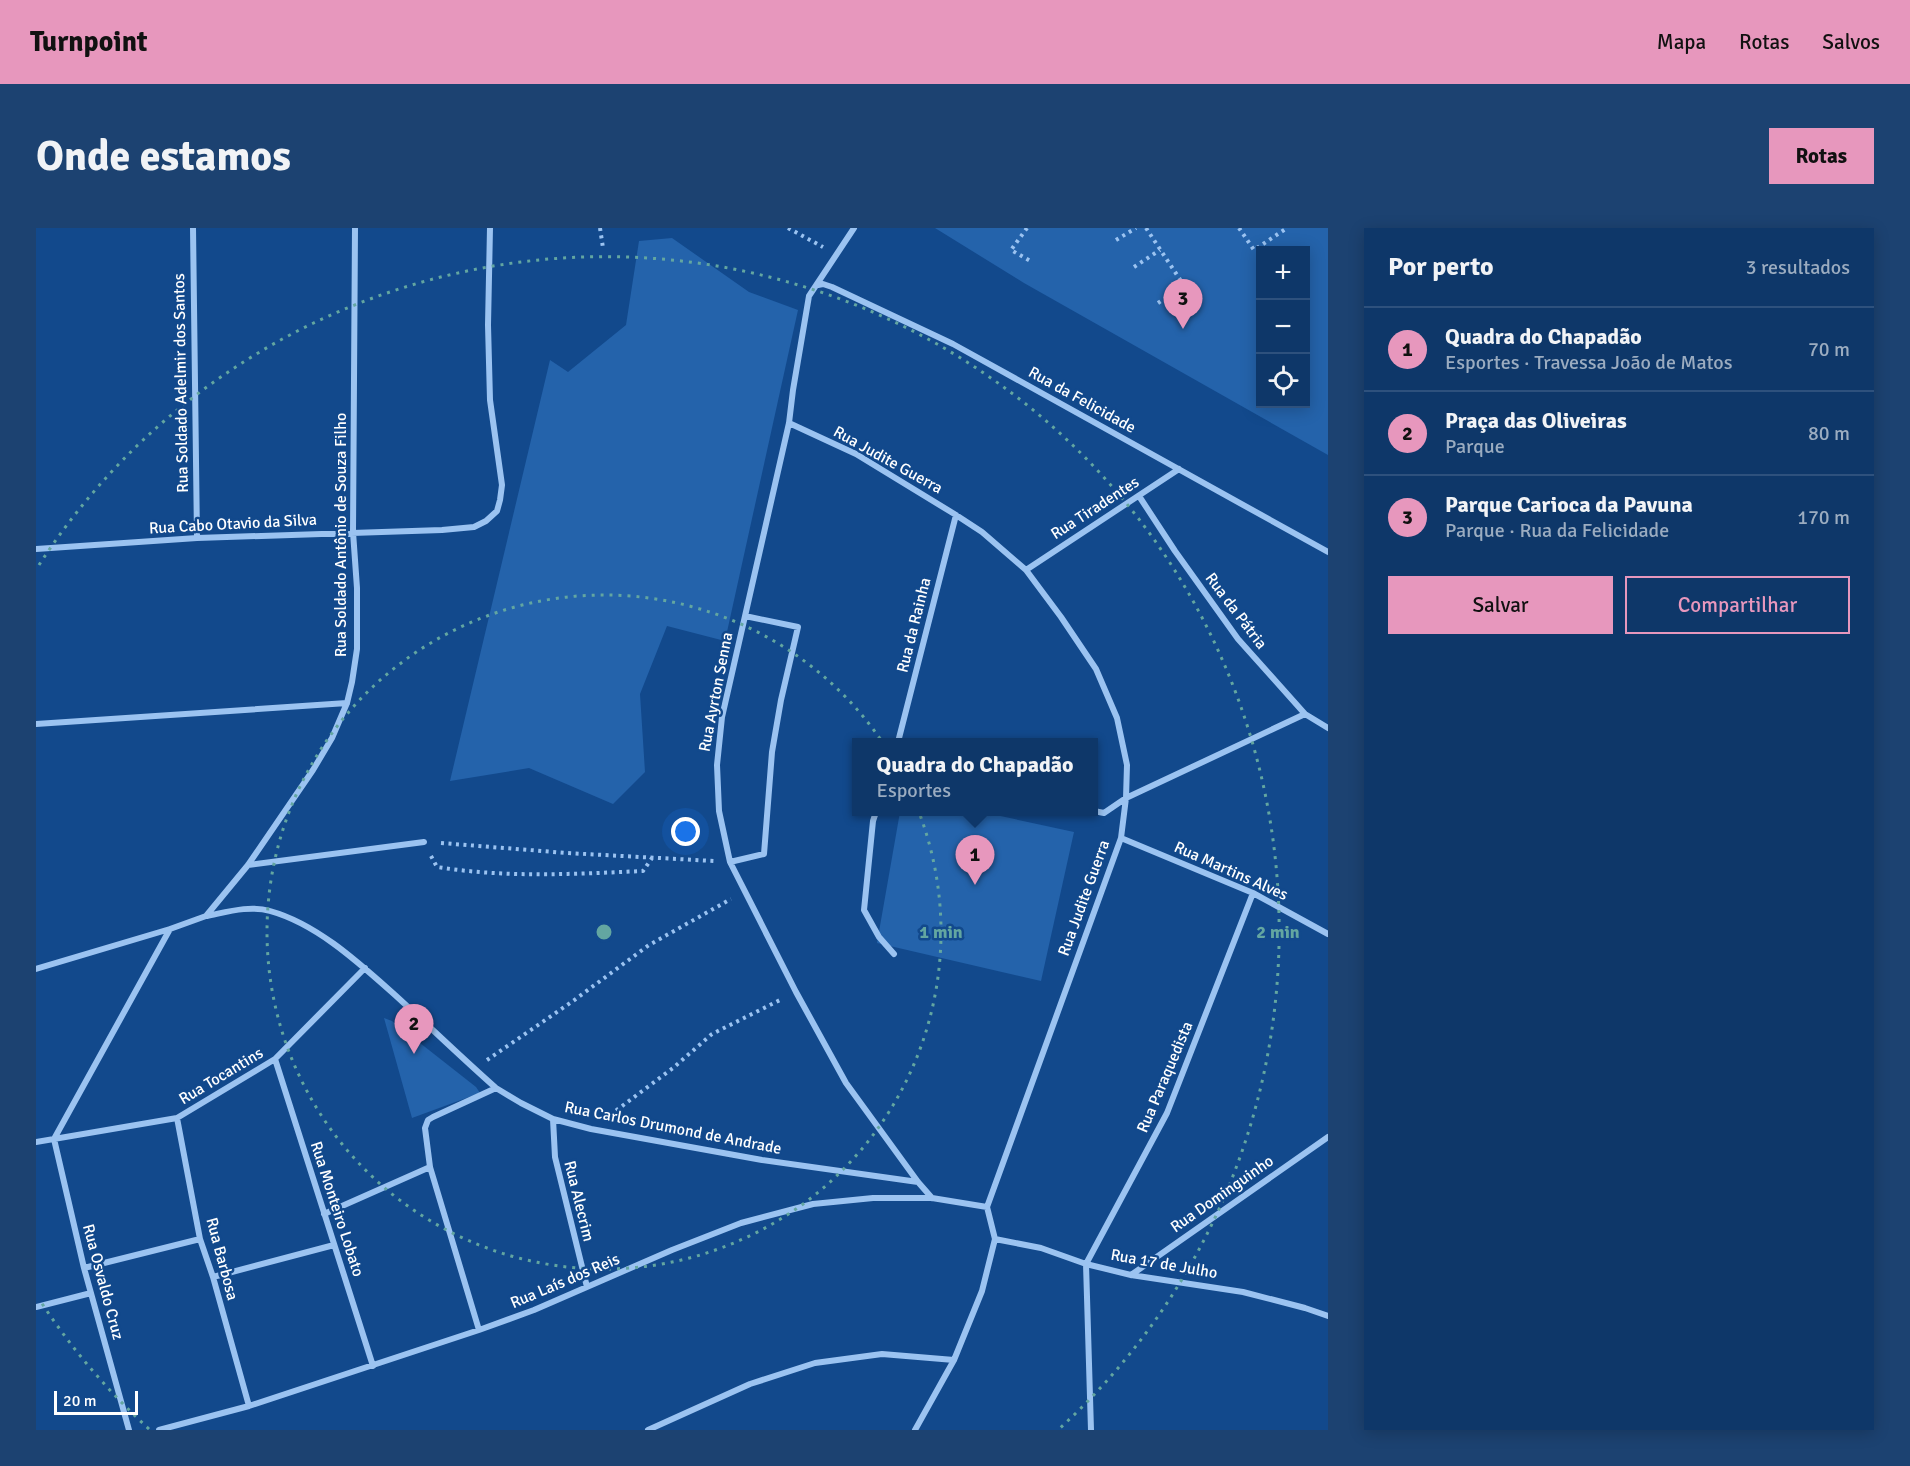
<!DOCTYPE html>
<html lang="pt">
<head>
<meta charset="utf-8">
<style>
	body { margin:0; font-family:Signika,sans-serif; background:#1c4271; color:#f1f3f6 }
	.controls { position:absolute; right:18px; top:18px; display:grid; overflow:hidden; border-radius:0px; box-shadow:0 3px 15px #0003 }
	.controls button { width:54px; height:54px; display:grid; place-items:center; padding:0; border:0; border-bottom:2px solid #2e517d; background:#0e3769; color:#f1f3f6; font:30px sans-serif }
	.scale { position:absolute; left:18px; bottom:15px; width:84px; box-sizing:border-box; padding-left:6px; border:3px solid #fff; border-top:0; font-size:16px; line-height:21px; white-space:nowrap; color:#fff; -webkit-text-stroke:4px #12498c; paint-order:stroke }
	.you { position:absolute; left:650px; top:604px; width:21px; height:21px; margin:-15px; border:4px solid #fff; border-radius:50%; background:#1a73e8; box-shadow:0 0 0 9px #1a73e833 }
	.badge { display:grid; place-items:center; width:39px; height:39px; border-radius:50%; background:#e797bd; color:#111; font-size:20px; font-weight:700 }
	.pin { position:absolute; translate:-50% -50px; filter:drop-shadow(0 2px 3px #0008) }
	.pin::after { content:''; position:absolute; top:32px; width:21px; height:18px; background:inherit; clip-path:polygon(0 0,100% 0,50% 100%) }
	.popup { position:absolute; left:816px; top:510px; width:246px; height:78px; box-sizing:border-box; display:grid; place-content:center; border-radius:0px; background:#0e3769; filter:drop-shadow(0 2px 4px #0005); font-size:20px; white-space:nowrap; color:#9bacc0 }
	.popup b { font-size:22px; color:#f1f3f6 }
	.popup::after { content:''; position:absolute; left:50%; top:100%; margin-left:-12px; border:12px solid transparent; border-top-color:#0e3769 }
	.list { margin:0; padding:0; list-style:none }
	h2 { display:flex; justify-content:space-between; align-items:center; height:78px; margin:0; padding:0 24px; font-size:26px }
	h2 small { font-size:20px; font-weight:400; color:#9bacc0 }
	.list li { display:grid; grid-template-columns:39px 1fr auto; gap:18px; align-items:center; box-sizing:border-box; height:84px; padding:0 24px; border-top:2px solid #2e517d }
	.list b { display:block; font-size:22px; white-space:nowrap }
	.list p { margin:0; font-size:20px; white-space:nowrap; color:#9bacc0 }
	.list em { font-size:20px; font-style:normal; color:#9bacc0 }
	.actions { display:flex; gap:12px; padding:18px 24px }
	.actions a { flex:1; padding:14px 0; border:2px solid #e797bd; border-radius:0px; text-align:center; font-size:21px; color:#e797bd }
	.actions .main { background:#e797bd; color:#111 }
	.icon { flex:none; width:33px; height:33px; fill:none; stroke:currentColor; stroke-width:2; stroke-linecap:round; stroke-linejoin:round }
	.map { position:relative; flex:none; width:1292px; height:1202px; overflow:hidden; border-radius:0px }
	header { display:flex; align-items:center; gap:36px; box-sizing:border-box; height:84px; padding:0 30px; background:#e797bd; color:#111 }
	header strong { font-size:28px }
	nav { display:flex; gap:33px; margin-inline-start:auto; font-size:21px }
	.intro { display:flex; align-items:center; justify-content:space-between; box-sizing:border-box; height:144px; padding:0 36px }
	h1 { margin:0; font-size:42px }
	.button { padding:15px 27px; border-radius:0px; background:#e797bd; color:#111; font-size:21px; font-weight:700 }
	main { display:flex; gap:36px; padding:0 36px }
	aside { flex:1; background:#0e3769; border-radius:0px; box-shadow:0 3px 15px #0003 }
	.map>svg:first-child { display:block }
	.green { fill:#2463ab; fill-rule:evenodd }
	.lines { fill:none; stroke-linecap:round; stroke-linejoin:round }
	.path { stroke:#9bc3f1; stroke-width:4; stroke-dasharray:3 4.5; stroke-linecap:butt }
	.street { stroke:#9bc3f1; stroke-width:6 }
	.ring { fill:none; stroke:#63a6a1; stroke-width:3; stroke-dasharray:3 6 }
	.labels { text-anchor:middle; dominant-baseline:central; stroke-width:5; stroke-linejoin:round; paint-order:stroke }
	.street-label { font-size:16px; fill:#fff; stroke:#12498c }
	.centre { fill:#63a6a1; stroke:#12498c; stroke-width:3 }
	.ring-label { font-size:18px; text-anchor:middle; font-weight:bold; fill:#63a6a1; stroke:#12498c; stroke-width:5; stroke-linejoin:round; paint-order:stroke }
</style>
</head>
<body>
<header>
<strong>Turnpoint</strong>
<nav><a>Mapa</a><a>Rotas</a><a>Salvos</a></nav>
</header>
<div class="intro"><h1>Onde estamos</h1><a class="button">Rotas</a></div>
<main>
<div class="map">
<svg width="1292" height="1202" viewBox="0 0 1292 1202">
	<rect width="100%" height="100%" fill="#12498c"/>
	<path class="green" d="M899,0H1292V227L988,55ZM1224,22H1270V176H1224Z
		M636,10L713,64L762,82L689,413L631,398L604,466L609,544L577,576L493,540L414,553L514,132L532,144L590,97L603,13Z
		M864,584H946L1038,604L1005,753L841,715Z
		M348,790L356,793L440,859L444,865L376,890Z"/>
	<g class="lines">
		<path class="path" d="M564,0L567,20
			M752,0L787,19
			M991,0L975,22L996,34
			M1110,0L1151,62
			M1203,0L1218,22L1251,0
			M1080,12L1100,0
			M1098,39L1124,22
			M1122,75L1148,57
			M405,615L531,625L678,633
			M395,628L401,639C470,650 538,646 607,643L616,630
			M451,832L537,773L613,717L695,671
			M574,887L637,840L676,806L746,771"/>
		<path class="street" d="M157,0L161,310
			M818,0L773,68L757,162L753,195L686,489L681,537L683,583L694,634L760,764L810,855L882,954L896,970
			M782,57L787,56L796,59L917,116L1292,324
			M753,195L820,226L920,287L946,304L990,342L1025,389L1060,441L1081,490L1091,537L1090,570L1085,610L951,979L959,1011L946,1063L918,1132L879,1202
			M1103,268L1139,323L1202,411L1269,486L1292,500
			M0,321L161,310L406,302L438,299L450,293L461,283L464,272L466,257L454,172L452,97L454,0
			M990,342L1143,241
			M0,496L311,475
			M862,514L920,287
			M1058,583L1068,585L1090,570L1269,486
			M840,584L837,593L828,682L843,709L858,726
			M1085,610L1217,665L1292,706
			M694,634L728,626L736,524L745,472L762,399L709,388
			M212,637L388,614
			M171,688C191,684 214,677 234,683C281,696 323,735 359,767C393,798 426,830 460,860L485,875L517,891L555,901L726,932L882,954
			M0,741L134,701
			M239,831L337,1138
			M141,890L164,1011L177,1049L213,1178
			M517,891L519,929L551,1059
			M18,911L134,701L170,688L212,637L277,542L296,510L311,475L316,454L321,421V360L317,304L319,0
			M18,911L48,1040L93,1202
			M0,914L141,890L239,831L329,740
			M288,986L394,939
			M959,1011L1005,1020L1050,1036L1095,1047L1207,1064L1269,1080L1292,1088
			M48,1040L164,1011
			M1095,1047L1292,909
			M177,1049L298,1017
			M0,1079L55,1065
			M443,1102L394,939L389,900L392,892L397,889L460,860
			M123,1202L213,1178L443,1102L498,1082L636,1022L705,995L777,976L837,970H896L951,979
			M612,1202L714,1156L779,1135L846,1126L918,1132
			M1055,1202L1050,1036L1131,885L1217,665"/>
	</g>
	<g class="ring">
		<circle cx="568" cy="704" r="337"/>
		<path d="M113 1201A674 674 0 0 1 3 1071M3 337A674 674 0 1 1 1023 1201"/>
	</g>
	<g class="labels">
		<g class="street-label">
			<text transform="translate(145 155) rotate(-91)">Rua Soldado Adelmir dos Santos</text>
			<text transform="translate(1046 172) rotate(29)">Rua da Felicidade</text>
			<text transform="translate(852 232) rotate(29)">Rua Judite Guerra</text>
			<text transform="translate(1059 280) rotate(-33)">Rua Tiradentes</text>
			<text transform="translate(197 296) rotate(-3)">Rua Cabo Otavio da Silva</text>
			<text transform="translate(305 307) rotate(-90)">Rua Soldado Antônio de Souza Filho</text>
			<text transform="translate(1200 383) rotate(53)">Rua da Pátria</text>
			<text transform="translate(878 397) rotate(-76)">Rua da Rainha</text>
			<text transform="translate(680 464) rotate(-79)">Rua Ayrton Senna</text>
			<text transform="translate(1195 643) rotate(24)">Rua Martins Alves</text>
			<text transform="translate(1048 670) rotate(-70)">Rua Judite Guerra</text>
			<text transform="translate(185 848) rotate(-31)">Rua Tocantins</text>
			<text transform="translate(1129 849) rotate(-67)">Rua Paraquedista</text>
			<text transform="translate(637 900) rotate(11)">Rua Carlos Drumond de Andrade</text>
			<text transform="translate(1186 966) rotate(-35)">Rua Dominguinho</text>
			<text transform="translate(543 973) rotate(76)">Rua Alecrim</text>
			<text transform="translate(301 981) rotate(72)">Rua Monteiro Lobato</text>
			<text transform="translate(186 1031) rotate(75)">Rua Barbosa</text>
			<text transform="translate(1128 1036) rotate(10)">Rua 17 de Julho</text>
			<text transform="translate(529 1053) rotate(-23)">Rua Laís dos Reis</text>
			<text transform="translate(67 1054) rotate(75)">Rua Osvaldo Cruz</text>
		</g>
	</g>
	<circle cx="568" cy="704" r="9" class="centre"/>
	<g class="ring-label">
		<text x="905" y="710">1 min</text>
		<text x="1242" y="710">2 min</text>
	</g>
</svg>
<div class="controls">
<button>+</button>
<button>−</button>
<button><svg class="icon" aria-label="locate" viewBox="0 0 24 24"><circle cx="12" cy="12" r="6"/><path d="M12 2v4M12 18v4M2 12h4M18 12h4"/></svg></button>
</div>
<div class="scale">20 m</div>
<div class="you"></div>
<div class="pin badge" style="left:939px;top:657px">1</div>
<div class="popup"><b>Quadra do Chapadão</b>Esportes</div>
<div class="pin badge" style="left:378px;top:826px">2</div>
<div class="pin badge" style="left:1147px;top:101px">3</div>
</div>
<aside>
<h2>Por perto<small>3 resultados</small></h2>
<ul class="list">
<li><span class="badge">1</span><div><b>Quadra do Chapadão</b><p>Esportes · Travessa João de Matos</p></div><em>70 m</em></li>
<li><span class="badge">2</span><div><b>Praça das Oliveiras</b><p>Parque</p></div><em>80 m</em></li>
<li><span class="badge">3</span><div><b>Parque Carioca da Pavuna</b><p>Parque · Rua da Felicidade</p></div><em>170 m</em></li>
</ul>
<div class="actions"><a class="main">Salvar</a><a>Compartilhar</a></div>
</aside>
</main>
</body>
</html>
